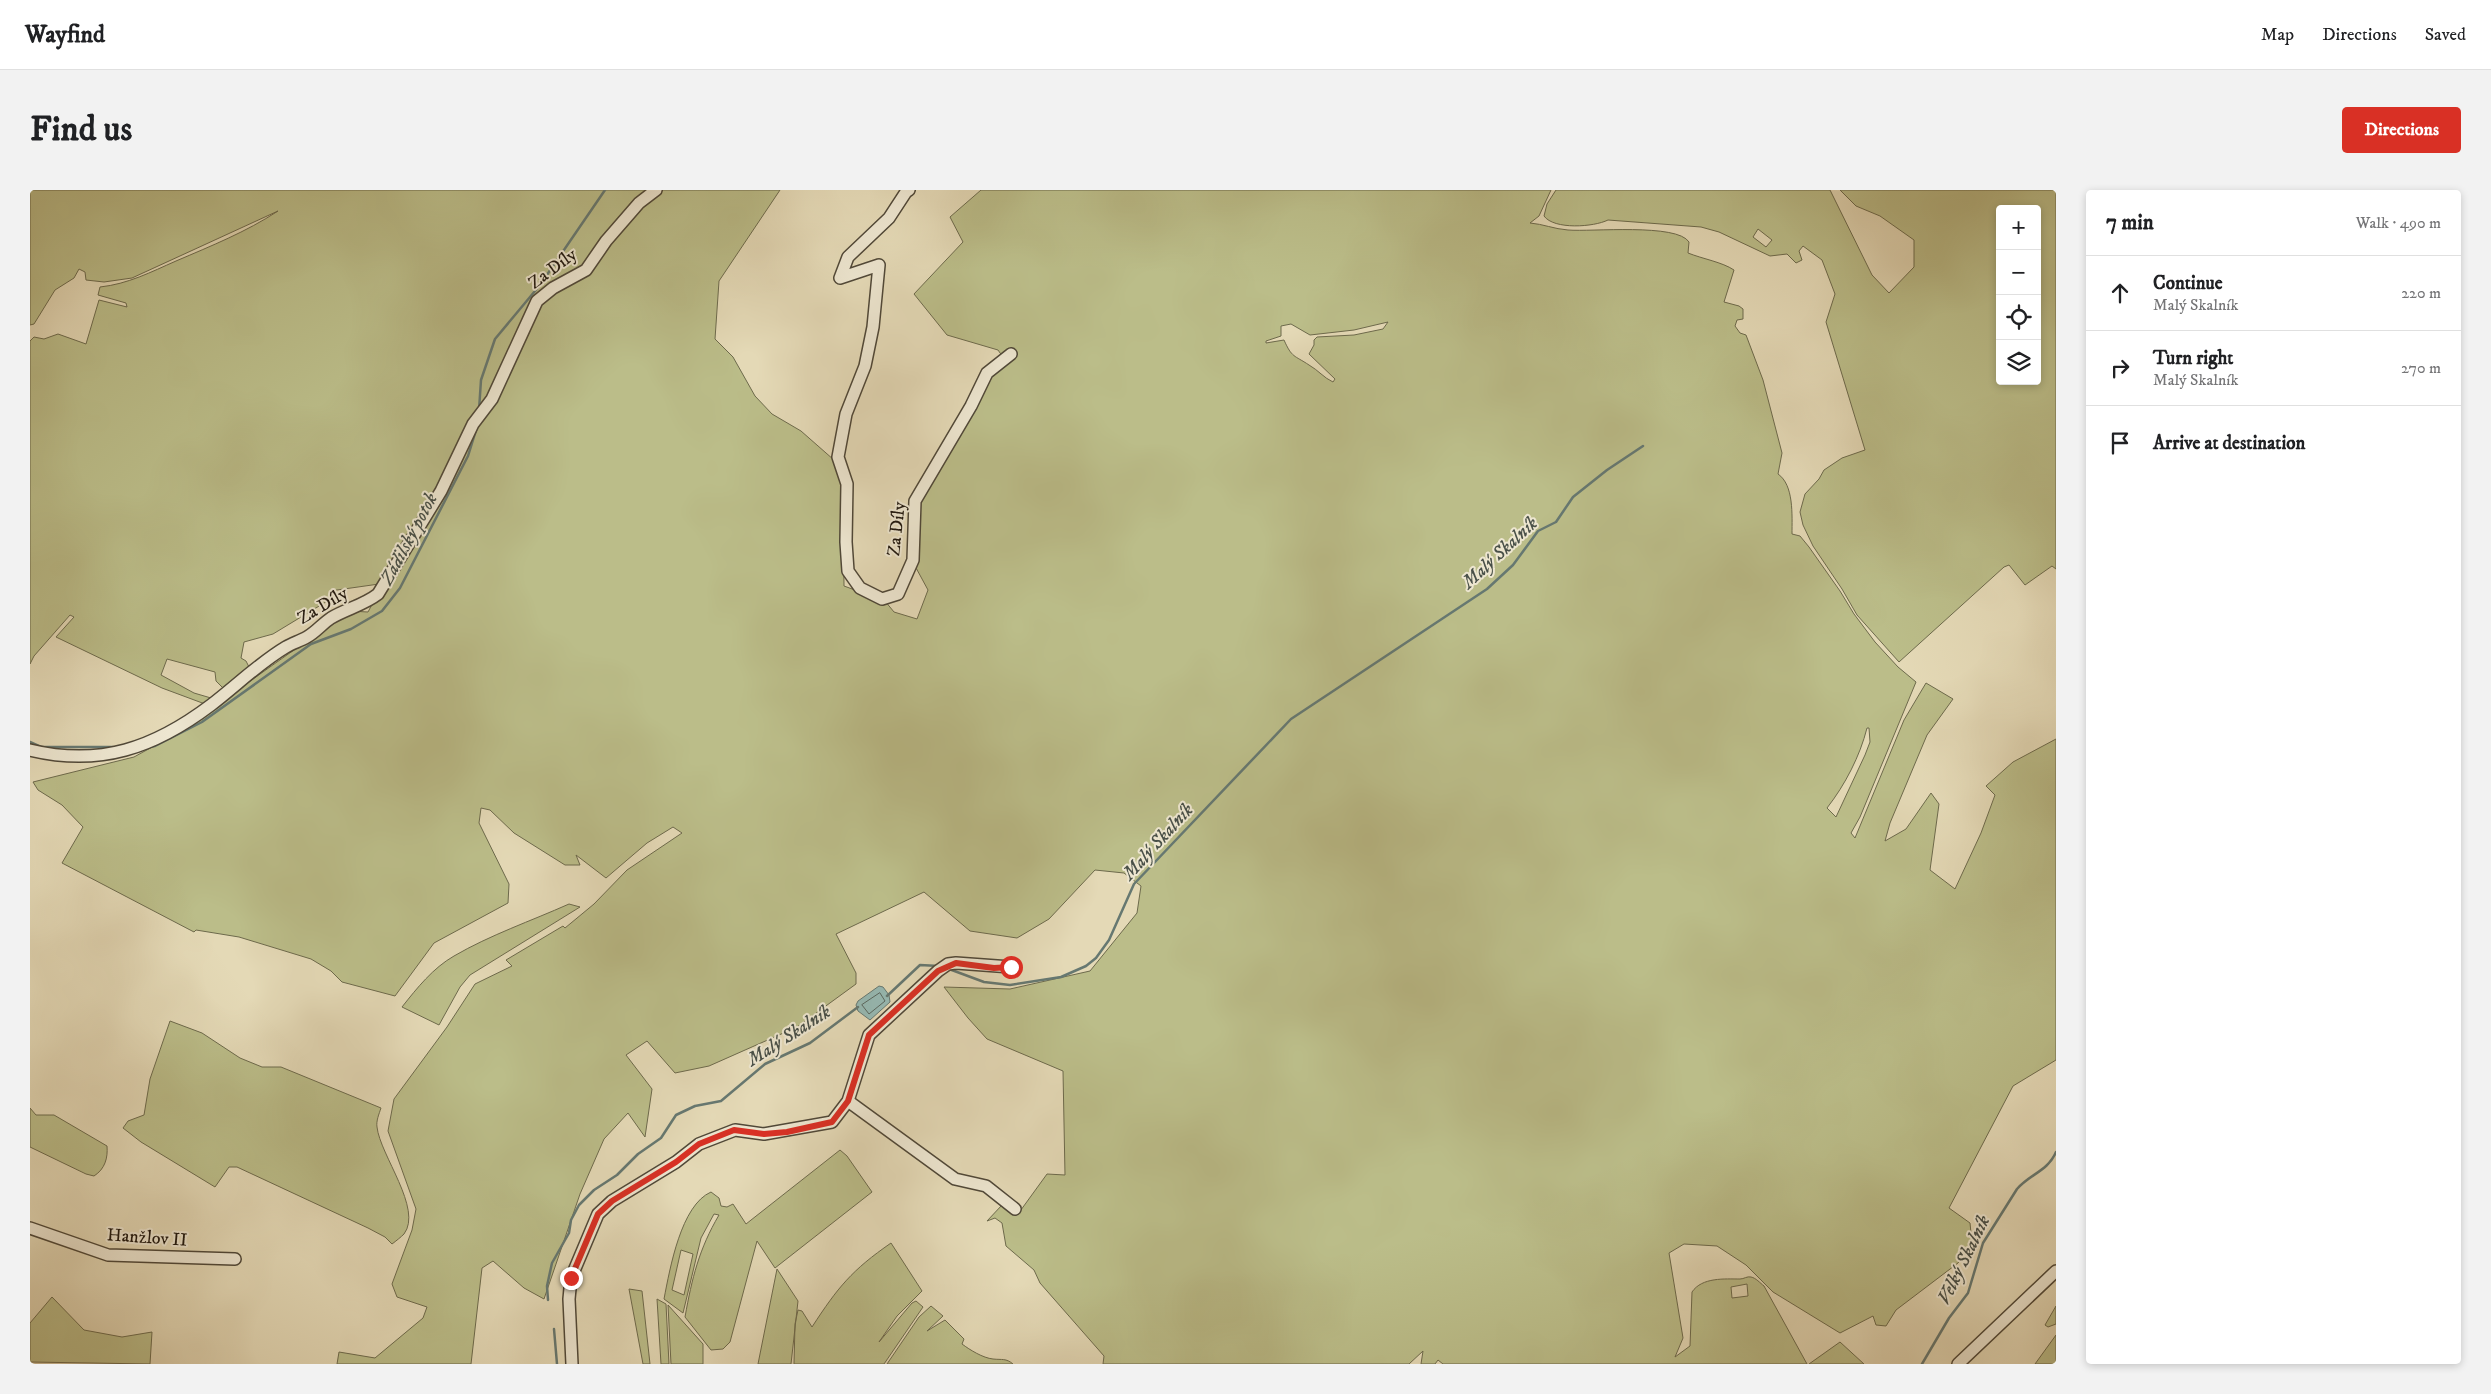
<!DOCTYPE html>
<html lang="en">
<head>
<meta charset="utf-8">
<style>
	body { margin:0; font-family:"IM FELL DW Pica",serif; background:#f2f2f2; color:#202124 }
	.controls { position:absolute; right:15px; top:15px; display:grid; overflow:hidden; border-radius:5px; box-shadow:0 2px 8px #0003 }
	.controls button { width:45px; height:45px; display:grid; place-items:center; padding:0; border:0; border-bottom:1px solid #e0e0e0; background:#fff; color:#202124; font:25px sans-serif }
	.stop { position:absolute; width:15px; height:15px; margin:-11px; border:4px solid #d93025; border-radius:50%; background:#fff }
	.stop.end { background:#d93025; border-color:#fff; box-shadow:0 1px 5px #0008 }
	.list { margin:0; padding:0; list-style:none }
	h2 { display:flex; justify-content:space-between; align-items:center; height:65px; margin:0; padding:0 20px; font-size:21px }
	h2 small { font-size:16px; font-weight:400; color:#757577 }
	.list li { display:grid; grid-template-columns:32px 1fr auto; gap:15px; align-items:center; box-sizing:border-box; height:75px; padding:0 20px; border-top:1px solid #e0e0e0 }
	.list b { display:block; font-size:19px; white-space:nowrap }
	.list p { margin:0; font-size:16px; white-space:nowrap; color:#757577 }
	.list em { font-size:16px; font-style:normal; color:#757577 }
	.icon { flex:none; width:28px; height:28px; fill:none; stroke:currentColor; stroke-width:2; stroke-linecap:round; stroke-linejoin:round }
	.map { position:relative; flex:none; width:2026px; height:1174px; overflow:hidden; border-radius:5px }
	header { display:flex; align-items:center; gap:30px; box-sizing:border-box; height:70px; padding:0 25px; background:#fff; border-bottom:1px solid #e0e0e0 }
	header strong { font-size:24px }
	nav { display:flex; gap:28px; margin-inline-start:auto; font-size:18px }
	.intro { display:flex; align-items:center; justify-content:space-between; box-sizing:border-box; height:120px; padding:0 30px }
	h1 { margin:0; font-size:35px }
	.button { padding:12px 22px; border-radius:5px; background:#d93025; color:#fff; font-size:18px; font-weight:700 }
	main { display:flex; gap:30px; padding:0 30px }
	aside { flex:1; background:#fff; border-radius:5px; box-shadow:0 2px 8px #0003 }
	.map>svg:first-child { display:block }
	.green { fill:#bbbd89; stroke:#6d6a4c; fill-rule:evenodd }
	.water { fill:#96b9b3; stroke:#667871 }
	.lines { fill:none; stroke-linecap:round; stroke-linejoin:round }
	.shore { stroke:#5a6860; stroke-width:1 }
	.stream { stroke:#667871; stroke-width:2.5 }
	.minor-casing { stroke:#504838; stroke-width:14 }
	.minor { stroke:#ede6d0; stroke-width:11 }
	.route { stroke:#d93025; stroke-width:6 }
	.labels { text-anchor:middle; dominant-baseline:central; stroke-width:4; stroke-linejoin:round; paint-order:stroke }
	.street-label { font-size:18px; fill:#1f170e; stroke:#ede6d0 }
	.water-label { font-size:19px; font-style:italic; fill:#495048; stroke:#ede6d0 }
</style>
</head>
<body>
<header>
<strong>Wayfind</strong>
<nav><a>Map</a><a>Directions</a><a>Saved</a></nav>
</header>
<div class="intro"><h1>Find us</h1><a class="button">Directions</a></div>
<main>
<div class="map">
<svg width="2026" height="1174" viewBox="0 0 2026 1174">
	<rect width="100%" height="100%" fill="#e4d9b6"/>
	<filter id="stains"><feTurbulence type="fractalNoise" baseFrequency=".004" numOctaves="4"/><feColorMatrix values="0 0 0 0 .2 0 0 0 0 .09 0 0 0 0 .02 0 0 0 .5 -.17"/></filter>
	<radialGradient id="worn" r=".72"><stop offset=".6" stop-color="#630" stop-opacity="0"/><stop offset="1" stop-color="#630" stop-opacity=".3"/></radialGradient>
	<path class="green" d="M0,0H750L689,91L685,149L703,167L725,206L742,224L771,241L804,270L813,298L814,396L855,411L864,422L887,429L898,400L885,376L888,314L946,211L967,179L977,173L968,160L917,145L884,104L933,52L920,27L951,0H1521L1509,26L1500,33C1513,34 1524,39 1538,40C1561,42 1647,33 1659,52L1658,63C1673,69 1692,72 1704,80L1694,112L1709,116L1713,119V129L1707,130L1705,136L1710,143L1716,145L1733,190L1752,263L1748,284C1764,295 1762,325 1762,344L1770,346L1779,357L1810,401L1824,424L1845,452L1868,477L1886,492L1830,627L1821,643L1825,648L1874,530L1896,493L1923,509L1897,545L1860,633L1855,651L1876,639L1901,603L1909,614L1900,680L1925,699L1951,643L1965,605L1956,596L1983,572L2026,549V870L1983,896L1919,1018L1940,1033L1942,1053L1928,1073L1866,1120L1856,1136L1846,1135L1843,1126L1810,1143L1743,1102L1716,1075L1687,1056L1654,1054L1639,1063L1653,1148L1645,1167L1660,1156L1662,1102C1672,1087 1695,1089 1710,1089C1714,1089 1717,1086 1721,1087C1726,1088 1730,1093 1734,1096L1777,1174H1413L1408,1170L1405,1174H1391L1393,1161L1379,1174H1073L1074,1166L1010,1093L1004,1080L976,1056L972,1033L965,1028L957,1031L972,1015L988,1024L1017,984L1035,985L1033,881L957,849L938,828L914,797L980,799L1060,781L1107,723L1111,696L1094,683L1065,680L1019,729L987,748L940,741L894,702L806,744L826,783V794L767,837L679,876L645,883L617,851L596,865L622,899L615,947L598,923L574,949L550,1004L514,1109L494,1098L463,1071L452,1078L441,1174H307L309,1162L345,1168L393,1128L397,1117L367,1107L362,1094L382,1040L386,1019L358,941L364,909L417,837L445,794L482,776L476,770L533,736L535,738L564,714L597,680L652,643L643,637L617,653L576,688L546,665L550,675H535L484,643L460,620L451,618L449,633L479,694L478,713L404,753L365,806L312,792L301,781L281,769L209,747L166,740L164,742L32,673L53,637L32,615L8,600L3,592L104,567L144,545L319,421L338,422L356,388L349,394L300,401L304,407L243,444L214,452L211,468L216,471L219,477L193,498L186,491L185,482L137,469L131,485L164,503L181,508L175,514L132,498L26,447L44,427L40,425L4,466L0,474V151L4,147L14,149L28,144L56,154L69,110L97,117L96,113L68,105L70,97C98,94 121,82 146,71C181,56 216,42 248,21L102,88L74,92L56,90L55,82L49,79L44,88L25,100L4,134L0,135ZM1358,132L1353,139L1324,145L1287,147L1284,150V155L1279,164L1305,189L1303,192C1294,188 1288,180 1279,175C1264,165 1262,168 1254,150L1236,153V151L1251,146V136L1261,134L1280,145L1324,140ZM1837,538H1839L1840,552L1835,565L1806,627L1797,618C1815,595 1830,566 1837,538ZM1717,1094L1718,1106L1702,1108L1701,1097Z
		M1526,0H1800L1842,85L1859,103L1884,77V50L1850,26L1826,16L1810,0H2026V379L2022,376L1995,395L1979,375L1974,377L1869,472L1827,425L1812,399L1783,356L1773,335L1770,322L1775,304L1789,289L1794,280L1812,268L1835,260L1796,132L1805,104L1792,70L1773,56L1769,61L1772,70L1766,73L1757,64L1740,66L1689,42L1671,37L1578,30C1564,37 1524,40 1514,26L1517,14ZM1970,19H2007V191H1970ZM1728,39L1742,50L1736,57L1723,47Z
		M539,714L550,717L440,785L430,797L409,835L372,817C387,798 403,778 424,766C460,745 501,731 539,714Z
		M140,831L172,843L210,868L232,877H251L351,918C349,924 346,931 347,937C350,965 393,1019 374,1044C371,1047 366,1051 362,1054L355,1047L338,1038L207,977H199L185,997L111,952L93,938L98,931L114,925L120,889Z
		M0,918L6,925H24L77,956C78,968 75,979 64,986L56,984L0,957Z
		M810,960L817,966L842,1002L745,1078L727,1051L700,1152L693,1159L681,1160L655,1127C662,1088 669,1059 689,1025L684,1024L671,1048L653,1123L634,1109C640,1078 651,1015 681,1002L689,1008L691,1016L697,1017L703,1014L716,1034ZM651,1060L663,1064L654,1105L642,1100Z
		M861,1053L892,1101L867,1126L849,1152L882,1113L886,1111L893,1117L854,1174H764L765,1134L768,1120L772,1121L782,1137C808,1097 822,1080 861,1053Z
		M747,1079L768,1111L761,1174H728Z
		M599,1099L612,1101L620,1174H613Z
		M22,1107L54,1140L92,1147L122,1142L120,1174L0,1172V1133Z
		M627,1109L636,1114L639,1174H631Z
		M638,1115L673,1154V1174H641Z
		M901,1116L913,1126L897,1141L915,1130L934,1149L932,1154C940,1160 953,1168 963,1169C972,1170 976,1168 983,1174H857L889,1127Z
		M2026,1116V1134L2018,1137L2015,1135Z
		M2026,1145V1174H2005Z
		M1810,1152L1834,1174H1779Z"/>
	<path class="water" d="M849,796L853,797L859,805L860,812L840,830L828,821L826,815L828,811Z"/>
	<g class="lines">
		<path class="shore" d="M850,803L855,811L839,824L832,815Z"/>
		<path class="stream" d="M449,220L451,190L465,149L510,95L575,0
			M0,552L11,557H83
			M119,557L125,556L172,532L281,454L321,439L352,421L370,398L438,266L447,237
			M919,779L954,792L980,795L1031,787L1056,776L1066,768L1079,750L1104,694L1261,529L1457,399L1483,375L1508,341L1526,332L1543,307L1577,280L1613,256
			M857,806L890,775L909,776
			M518,1110L517,1096L522,1073L539,1043L541,1030L549,1015L564,1000L587,985L608,964L631,948L646,925L665,916L691,911L735,874L780,853L828,817
			M524,1139L527,1174
			M1892,1174L1919,1128L1938,1103L1953,1053L1987,999C2000,984 2018,981 2026,962"/>
		<defs>
			<path id="minor" d="M879,0L876,2L859,28L818,67L810,88L849,75L843,137L835,176L816,224L808,267L817,294L816,352L818,381L830,398L852,409L868,404L883,370L885,311L941,216L957,183L981,164
				M0,560C70,577 124,558 181,515C206,496 229,473 256,457C263,453 270,451 277,447C286,442 292,434 301,428C316,419 334,415 348,404L411,301L443,234L462,209L507,111L523,98L556,80L576,51L609,13L626,0
				M818,911L925,989L956,996L985,1019
				M0,1038L78,1065L205,1069
				M542,1174L539,1109L541,1088L568,1024L582,1011L646,972L669,954L705,940L734,944L802,932L818,911L839,845L908,781L918,774L926,773L981,777
				M1928,1174L2026,1081"/>
		</defs>
		<use href="#minor" class="minor-casing"/>
		<use href="#minor" class="minor"/>
	</g>
	<g class="lines">
		<path class="route" d="M541,1088L568,1024L582,1011L646,972L669,954L704,940L734,944L757,942L802,932L818,911L839,845L908,781L926,773L964,778L981,777"/>
	</g>
	<g class="labels">
		<g class="street-label">
			<text transform="translate(523 79) rotate(-37)">Za Díly</text>
			<text transform="translate(867 339) rotate(-84)">Za Díly</text>
			<text transform="translate(293 416) rotate(-31)">Za Díly</text>
			<text transform="translate(117 1048) rotate(4)">Hanžlov II</text>
		</g>
		<g class="water-label">
			<text transform="translate(379 349) rotate(-62)">Zádilský potok</text>
			<text transform="translate(1470 363) rotate(-43)">Malý Skalník</text>
			<text transform="translate(1128 652) rotate(-48)">Malý Skalník</text>
			<text transform="translate(759 846) rotate(-33)">Malý Skalník</text>
			<text transform="translate(1934 1070) rotate(-64)">Velký Skalník</text>
		</g>
	</g>
	<rect width="100%" height="100%" filter="url(#stains)"/>
	<rect width="100%" height="100%" fill="url(#worn)"/>
</svg>
<div class="controls">
<button>+</button>
<button>−</button>
<button><svg class="icon" aria-label="locate" viewBox="0 0 24 24"><circle cx="12" cy="12" r="6"/><path d="M12 2v4M12 18v4M2 12h4M18 12h4"/></svg></button>
<button><svg class="icon" aria-label="layers" viewBox="0 0 24 24"><path d="M12 4l9 5-9 5-9-5zM3 14l9 5 9-5"/></svg></button>
</div>
<div class="stop" style="left:981px;top:777px"></div>
<div class="stop end" style="left:541px;top:1088px"></div>
</div>
<aside>
<h2>7 min<small>Walk · 490 m</small></h2>
<ul class="list">
<li><svg class="icon" aria-label="ahead" viewBox="0 0 24 24"><path d="M12 20V5M6 11l6-6 6 6"/></svg><div><b>Continue</b><p>Malý Skalník</p></div><em>220 m</em></li>
<li><svg class="icon" aria-label="right" viewBox="0 0 24 24"><path d="M7 20v-9h11M14 6l5 5-5 5"/></svg><div><b>Turn right</b><p>Malý Skalník</p></div><em>270 m</em></li>
<li><svg class="icon" aria-label="arrive" viewBox="0 0 24 24"><path d="M6 21V4h12l-3 4 3 4H6"/></svg><div><b>Arrive at destination</b></div></li>
</ul>
</aside>
</main>
</body>
</html>
